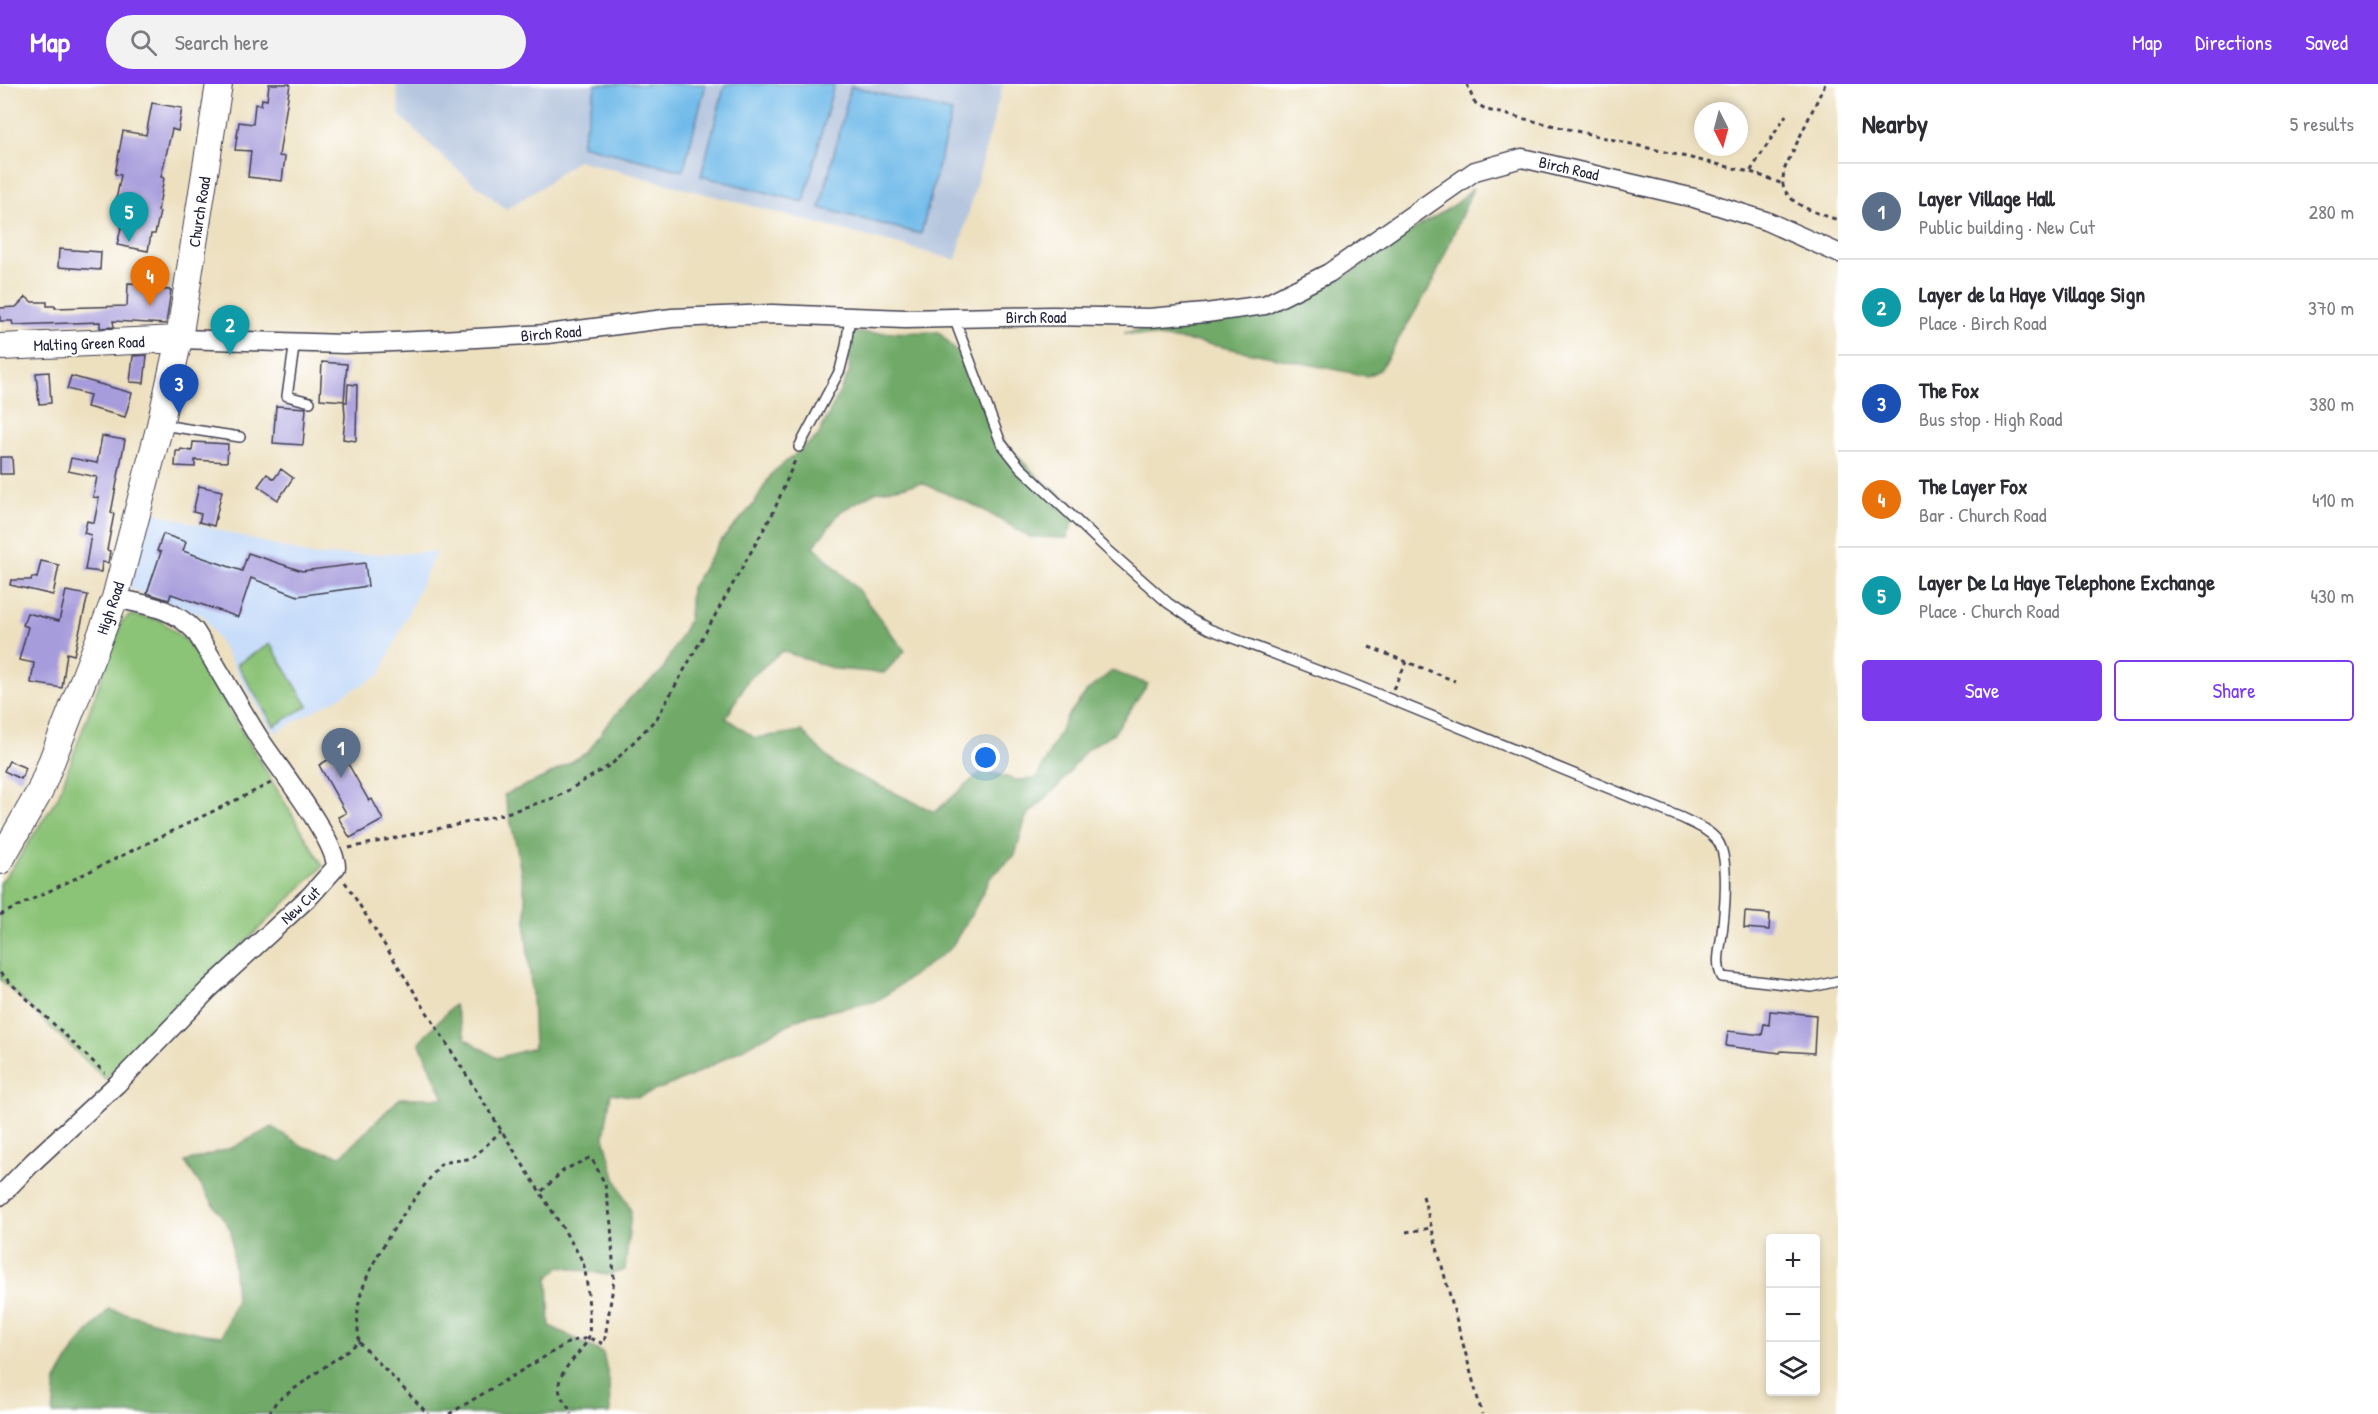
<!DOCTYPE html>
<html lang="en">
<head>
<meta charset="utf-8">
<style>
	body { margin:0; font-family:"Patrick Hand",sans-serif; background:#f2f2f3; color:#2b2b33 }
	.controls { position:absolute; right:18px; bottom:18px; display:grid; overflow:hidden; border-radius:6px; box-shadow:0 3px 9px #0003 }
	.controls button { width:54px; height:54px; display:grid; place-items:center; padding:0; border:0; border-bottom:2px solid #e1e1e2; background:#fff; color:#2b2b33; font:30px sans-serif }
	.compass { position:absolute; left:1694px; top:18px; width:54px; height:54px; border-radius:50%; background:#fff; box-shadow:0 3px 9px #0003; rotate:174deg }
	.you { position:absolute; left:986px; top:674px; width:21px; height:21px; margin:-15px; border:4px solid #fff; border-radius:50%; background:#1a73e8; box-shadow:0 0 0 9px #1a73e833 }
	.badge { display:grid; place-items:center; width:39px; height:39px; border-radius:50%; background:#7c3aed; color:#fff; font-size:20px; font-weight:700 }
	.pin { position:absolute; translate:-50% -50px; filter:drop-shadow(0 2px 3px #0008) }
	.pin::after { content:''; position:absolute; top:32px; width:21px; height:18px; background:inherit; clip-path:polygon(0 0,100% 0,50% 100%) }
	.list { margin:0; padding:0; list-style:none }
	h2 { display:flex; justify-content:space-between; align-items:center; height:78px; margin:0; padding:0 24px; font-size:26px }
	h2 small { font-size:20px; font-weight:400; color:#7c7c81 }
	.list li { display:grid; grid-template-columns:39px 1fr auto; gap:18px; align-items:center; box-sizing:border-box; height:96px; padding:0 24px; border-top:2px solid #e1e1e2 }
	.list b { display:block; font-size:22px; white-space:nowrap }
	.list p { margin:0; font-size:20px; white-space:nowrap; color:#7c7c81 }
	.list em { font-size:20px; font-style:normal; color:#7c7c81 }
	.actions { display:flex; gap:12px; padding:18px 24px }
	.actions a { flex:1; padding:14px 0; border:2px solid #7c3aed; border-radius:6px; text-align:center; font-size:21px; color:#7c3aed }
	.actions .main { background:#7c3aed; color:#fff }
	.icon { flex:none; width:33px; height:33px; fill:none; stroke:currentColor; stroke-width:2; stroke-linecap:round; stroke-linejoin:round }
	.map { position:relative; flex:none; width:1838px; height:1330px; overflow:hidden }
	header { display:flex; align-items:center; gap:36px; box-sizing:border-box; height:84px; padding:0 30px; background:#7c3aed; color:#fff }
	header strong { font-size:28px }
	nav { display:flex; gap:33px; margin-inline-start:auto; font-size:21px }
	.search { width:420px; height:54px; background:#f2f2f3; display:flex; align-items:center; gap:15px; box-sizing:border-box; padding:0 21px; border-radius:33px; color:#7c7c81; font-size:22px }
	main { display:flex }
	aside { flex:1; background:#fff }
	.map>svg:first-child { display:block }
	.built { fill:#c8ddf9 }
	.industrial { fill:#b6c6de }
	.green { fill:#8bc377; stroke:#567259; stroke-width:1.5 }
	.forest { fill:#70a968; stroke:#496652; stroke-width:1.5 }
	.water { fill:#70bae9; stroke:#496e92; stroke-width:1.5 }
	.building { fill:#a79cdb }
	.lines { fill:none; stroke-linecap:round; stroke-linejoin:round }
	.lane-casing { stroke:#403e4f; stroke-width:12 }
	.street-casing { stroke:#403e4f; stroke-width:21 }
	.secondary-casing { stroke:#403e4f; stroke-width:28 }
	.path { stroke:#403e4f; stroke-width:3; stroke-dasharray:4.5 4.5; stroke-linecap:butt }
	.lane { stroke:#fff; stroke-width:9 }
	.street { stroke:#fff; stroke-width:18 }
	.secondary { stroke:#fff; stroke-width:26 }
	.labels { text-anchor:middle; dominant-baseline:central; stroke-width:4.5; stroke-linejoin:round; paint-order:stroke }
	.street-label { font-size:16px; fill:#22223b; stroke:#fff }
</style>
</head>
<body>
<header>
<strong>Map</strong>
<div class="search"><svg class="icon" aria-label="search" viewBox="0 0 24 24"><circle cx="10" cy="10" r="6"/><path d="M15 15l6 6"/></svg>Search here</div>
<nav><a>Map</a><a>Directions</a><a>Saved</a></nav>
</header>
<main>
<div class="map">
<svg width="1838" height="1330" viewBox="0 0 1838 1330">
	<rect width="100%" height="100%" fill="#fff"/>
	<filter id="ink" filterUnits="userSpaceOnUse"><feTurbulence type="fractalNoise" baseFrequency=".0167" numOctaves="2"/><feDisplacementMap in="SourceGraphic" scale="12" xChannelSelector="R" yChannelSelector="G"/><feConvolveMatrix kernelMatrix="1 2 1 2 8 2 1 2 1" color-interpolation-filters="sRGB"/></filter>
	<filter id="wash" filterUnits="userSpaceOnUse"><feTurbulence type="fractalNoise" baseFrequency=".008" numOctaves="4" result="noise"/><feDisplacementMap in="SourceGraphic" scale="24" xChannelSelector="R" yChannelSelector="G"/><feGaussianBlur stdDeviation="1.35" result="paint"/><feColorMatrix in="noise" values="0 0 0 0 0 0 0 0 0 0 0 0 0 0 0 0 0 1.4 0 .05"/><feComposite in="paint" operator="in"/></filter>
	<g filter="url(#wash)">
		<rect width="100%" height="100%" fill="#ede0bf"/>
		<path class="built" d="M152,428L315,472L436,468L380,591L274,649L204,532L129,504Z"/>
		<path class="industrial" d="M396,0H1003L956,176L577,76L542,103L506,125L454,83L400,32Z"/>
		<path class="green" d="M131,531L160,536L189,559L323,782L105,995L0,895V799L13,783L58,713L122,537Z
			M270,560L308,622L274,642L237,580Z"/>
		<path class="forest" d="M1473,104L1433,198L1380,286L1367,292L1197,258L1124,249L1151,243L1287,222L1354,187L1396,156L1456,120Z
			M939,248L970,283L992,346L1039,394L1078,425L1067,454L1030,453L980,424L922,399L875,408L841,427L814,462L857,505L905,567L884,589L835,585L782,567L748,596L726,634L755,654L802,647L835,681L935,728L983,686L1016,696L1036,695L1067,633L1087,607L1112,587L1148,600L1114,649L1087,665L1060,700L1026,733L1015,771L990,794L973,828L950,865L877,917L802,933L690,993L638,1013L611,1009L604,1053L615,1094L631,1127L625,1186L607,1191L561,1182L548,1194L550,1242L603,1269L609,1296L610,1330H53L56,1297L77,1261L109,1225C147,1234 183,1249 222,1252L236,1215L231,1146L185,1078L234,1063L272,1043L304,1063L341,1072L400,1014H444L419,958L454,921L466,955L497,974L534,964L532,911L526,851V817L516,760L504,711L549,691L588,668L606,642L630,614L662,587L689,536L691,504L719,459L753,421L772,389L818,352L849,289L850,249Z"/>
		<path class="water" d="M596,0H706L683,87L581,61Z
			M725,0H834L804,118L701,92Z
			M851,2L952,28L921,150L820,124Z"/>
		<g id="blocks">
			<path class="building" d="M269,0H290L279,72L285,73L282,97L248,93L251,67L235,66L239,38L253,40L255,20L261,21L262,15L267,16Z
				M152,19L182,24L178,47L172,45L161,93L164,94L158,127L160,128L155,150H151L148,167L117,161L126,123L115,121L121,91L115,90L123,47L146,51Z
				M59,165L101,168L100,186L58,183Z
				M128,199L147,200V205L171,206L166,240L113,237L114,243L100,244V238L13,241L12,237H0V224L16,223L26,213L32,218H47V222H55V224L127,222Z
				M147,271L144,299L130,298L133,272Z
				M322,278L347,280L344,317L320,315Z
				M49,288L51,319L39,320L36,289Z
				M71,292L132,309L125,333L87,323L90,311L67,305Z
				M348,300L357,301L356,357L343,355L345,332L344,318H347Z
				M276,322L306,324L303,361L273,359Z
				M102,352L125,356L111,429L114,430L107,466L110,467L108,479L102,478L101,488L85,486L91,451L84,449L87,437L94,439L99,414L93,413L97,393L68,387L71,374L97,379Z
				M193,358L228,360L227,378L195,376V383L175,382L176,367H180L181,365L192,367Z
				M0,373H12L13,390H0Z
				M281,385L293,394L278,416L258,402L267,390L274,395Z
				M199,402L222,407L214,442L199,438L201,430L193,428Z
				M163,450L186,458L183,467L242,487L248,469L302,487L365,479L368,502L298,512L251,494L238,533L171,510L169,516L147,509L161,468L157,467Z
				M41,477L59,481L53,511L10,501L11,496H31L32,493L37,494Z
				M66,507L88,511L74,571L67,569L62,604L31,599L34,579L19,576L28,543L23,541L27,529L59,537Z
				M338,670L342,677L346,676L369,717L372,715L383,736L350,754L338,733L346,729L319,681Z
				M9,677L26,684L21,695L4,687Z
				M1745,828L1770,830L1769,846L1744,844Z
				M1770,927L1816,931L1814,969L1781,967L1780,969L1726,962L1728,947L1762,951L1764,940L1769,941Z"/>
		</g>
	</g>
	<g filter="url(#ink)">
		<use href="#blocks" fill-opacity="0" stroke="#403e4f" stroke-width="1.5"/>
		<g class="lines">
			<defs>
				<path id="lane" d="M954,234L1001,359L1020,383L1109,467L1168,519L1193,536L1209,545L1358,602L1682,734C1694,740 1708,745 1717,756C1731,773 1724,835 1721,857C1719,869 1716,881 1722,893L1812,903L1838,897
					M295,257L287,312L310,318
					M162,341L240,353
					M799,363L840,286L846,262L850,233"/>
				<path id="street" d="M179,255L345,260L440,256L547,250L672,234L772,230L905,235L1052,232L1149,234L1206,229L1265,221L1329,189L1475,87L1522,74L1694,114L1766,137L1838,169
					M0,1112L33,1078L117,1000L209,905L311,811L336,783C336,756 276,680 259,654C237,619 217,582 195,547C172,523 146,521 115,514"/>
				<path id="secondary" d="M0,263L179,255
					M0,777L40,707L115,514L160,341L179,255L219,0"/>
			</defs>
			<use href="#lane" class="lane-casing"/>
			<use href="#street" class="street-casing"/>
			<use href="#secondary" class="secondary-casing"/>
			<path class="path" d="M1467,0L1474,18L1487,26L1750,88L1786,31
				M1825,0L1784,86C1784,90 1782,96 1783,101C1788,122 1821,130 1838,136
				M1751,88L1783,100
				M1369,563L1455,597
				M1393,605L1407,578
				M349,764L497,732L557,713L612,680L657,634L773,429L796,374
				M345,798L564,1146C570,1157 580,1170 584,1182C587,1193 592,1247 588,1255C581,1270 559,1285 559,1302C559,1315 568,1319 571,1330
				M0,831L271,699
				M0,889L105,989
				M1423,1112L1482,1330
				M1406,1148L1432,1144
				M359,1258L428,1330
				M269,1330L276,1318L359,1258C358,1247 357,1236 358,1226C360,1185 416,1111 442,1079L473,1074L501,1047
				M449,1330L571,1257L589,1254L604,1260L614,1196L611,1140L605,1100L592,1075L589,1074L564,1086L541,1108"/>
			<use href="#lane" class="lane"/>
			<use href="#street" class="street"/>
			<use href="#secondary" class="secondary"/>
		</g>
	</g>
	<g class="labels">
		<g class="street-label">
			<text transform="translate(1569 84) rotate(13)">Birch Road</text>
			<text transform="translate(199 128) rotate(-81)">Church Road</text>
			<text x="1036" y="233">Birch Road</text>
			<text transform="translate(551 249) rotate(-5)">Birch Road</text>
			<text transform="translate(89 259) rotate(-2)">Malting Green Road</text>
			<text transform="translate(110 524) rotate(-71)">High Road</text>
			<text transform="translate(300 821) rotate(-43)">New Cut</text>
		</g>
	</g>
</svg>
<div class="controls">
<button>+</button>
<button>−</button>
<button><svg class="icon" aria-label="layers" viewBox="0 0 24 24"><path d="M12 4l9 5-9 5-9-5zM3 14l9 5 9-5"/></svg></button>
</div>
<svg class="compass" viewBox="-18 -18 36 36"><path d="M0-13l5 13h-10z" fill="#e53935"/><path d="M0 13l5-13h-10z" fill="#7c7c81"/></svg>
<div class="you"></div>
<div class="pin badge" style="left:341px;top:694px;background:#5c6f8a">1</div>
<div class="pin badge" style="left:230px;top:271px;background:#0f9aa8">2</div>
<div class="pin badge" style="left:179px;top:330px;background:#1a4fb4">3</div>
<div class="pin badge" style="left:150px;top:222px;background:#e8710a">4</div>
<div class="pin badge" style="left:129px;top:158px;background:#0f9aa8">5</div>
</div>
<aside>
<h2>Nearby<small>5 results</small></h2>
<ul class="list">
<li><span class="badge" style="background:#5c6f8a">1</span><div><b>Layer Village Hall</b><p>Public building · New Cut</p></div><em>280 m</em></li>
<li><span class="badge" style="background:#0f9aa8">2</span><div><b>Layer de la Haye Village Sign</b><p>Place · Birch Road</p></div><em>370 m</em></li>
<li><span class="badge" style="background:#1a4fb4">3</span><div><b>The Fox</b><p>Bus stop · High Road</p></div><em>380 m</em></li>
<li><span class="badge" style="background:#e8710a">4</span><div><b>The Layer Fox</b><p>Bar · Church Road</p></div><em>410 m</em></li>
<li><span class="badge" style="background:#0f9aa8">5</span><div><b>Layer De La Haye Telephone Exchange</b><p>Place · Church Road</p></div><em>430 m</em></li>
</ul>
<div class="actions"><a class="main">Save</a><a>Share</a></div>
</aside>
</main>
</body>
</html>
